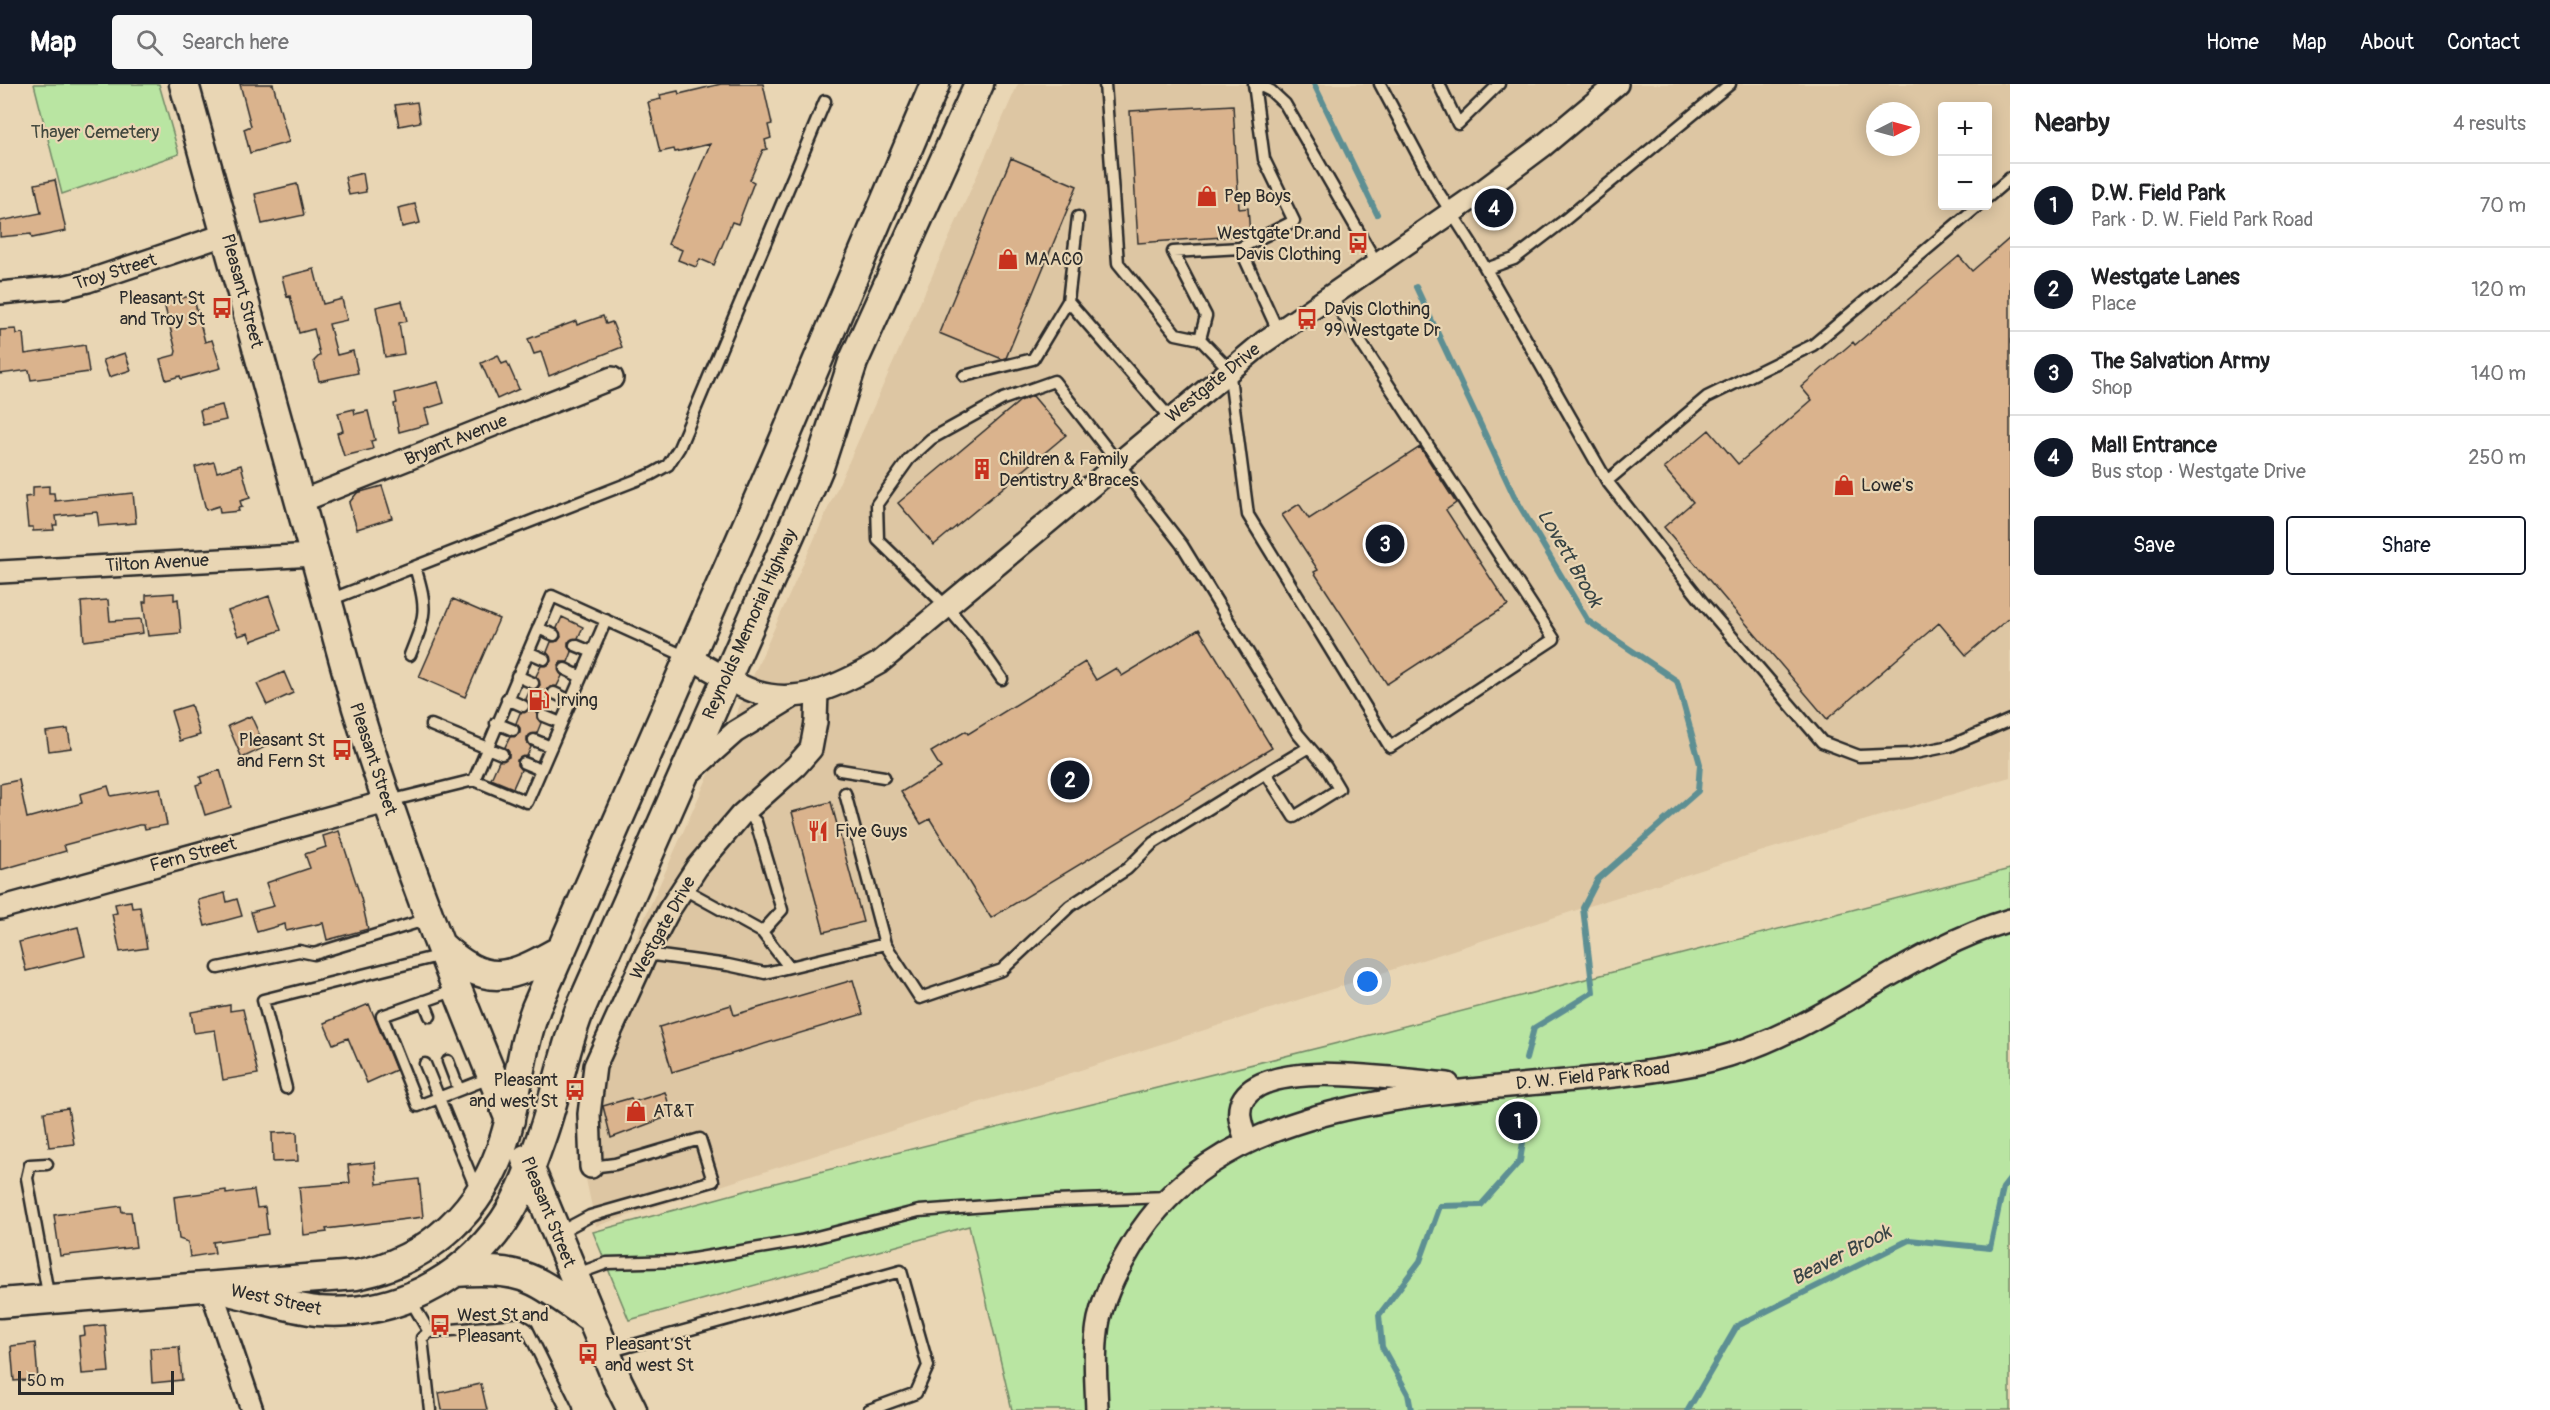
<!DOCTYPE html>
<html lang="en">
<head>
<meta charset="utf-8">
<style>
	body { margin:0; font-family:Pangolin,sans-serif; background:#f6f6f6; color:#202124 }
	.controls { position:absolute; right:18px; top:18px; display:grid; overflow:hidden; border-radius:6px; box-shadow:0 3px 15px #0003 }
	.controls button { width:54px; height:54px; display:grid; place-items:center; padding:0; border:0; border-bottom:2px solid #e0e0e0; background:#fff; color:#202124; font:30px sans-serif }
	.compass { position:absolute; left:1866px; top:18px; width:54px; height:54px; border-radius:50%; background:#fff; box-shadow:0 3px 15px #0003; rotate:84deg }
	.scale { position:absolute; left:18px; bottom:15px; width:156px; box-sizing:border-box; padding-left:6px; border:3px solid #2b2b2b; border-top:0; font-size:16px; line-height:21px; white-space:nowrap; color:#2b2b2b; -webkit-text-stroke:4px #e9d6b4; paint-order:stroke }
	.you { position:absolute; left:1368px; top:898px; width:21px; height:21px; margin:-15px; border:4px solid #fff; border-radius:50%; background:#1a73e8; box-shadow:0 0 0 9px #1a73e833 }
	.badge { display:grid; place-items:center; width:39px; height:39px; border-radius:50%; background:#111827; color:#fff; font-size:20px; font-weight:700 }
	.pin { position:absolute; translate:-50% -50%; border:3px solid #fff; box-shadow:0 2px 6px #0006 }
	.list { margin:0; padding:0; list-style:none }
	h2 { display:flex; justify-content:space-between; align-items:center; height:78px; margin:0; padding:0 24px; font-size:26px }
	h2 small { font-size:20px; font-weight:400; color:#757577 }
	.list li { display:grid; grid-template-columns:39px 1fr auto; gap:18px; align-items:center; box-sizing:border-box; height:84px; padding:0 24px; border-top:2px solid #e0e0e0 }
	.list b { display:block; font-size:22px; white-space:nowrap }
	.list p { margin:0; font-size:20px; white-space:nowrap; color:#757577 }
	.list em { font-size:20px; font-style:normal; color:#757577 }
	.actions { display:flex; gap:12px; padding:18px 24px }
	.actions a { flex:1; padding:14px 0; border:2px solid #111827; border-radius:6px; text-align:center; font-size:21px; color:#111827 }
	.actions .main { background:#111827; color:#fff }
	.icon { flex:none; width:33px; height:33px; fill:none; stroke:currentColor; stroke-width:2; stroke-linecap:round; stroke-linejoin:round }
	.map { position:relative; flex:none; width:2010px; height:1326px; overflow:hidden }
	header { display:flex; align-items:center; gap:36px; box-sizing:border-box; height:84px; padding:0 30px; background:#111827; color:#fff }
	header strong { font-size:28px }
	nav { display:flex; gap:33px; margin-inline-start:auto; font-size:21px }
	.search { width:420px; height:54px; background:#f6f6f6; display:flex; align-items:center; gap:15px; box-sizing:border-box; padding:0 21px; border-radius:6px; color:#757577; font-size:22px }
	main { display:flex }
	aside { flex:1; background:#fff }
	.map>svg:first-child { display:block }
	.built { fill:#ddc6a3; fill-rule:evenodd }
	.green { fill:#b9e5a2; stroke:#728866; stroke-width:1.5 }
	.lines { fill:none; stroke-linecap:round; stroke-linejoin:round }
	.stream { stroke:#5d8f93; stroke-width:6 }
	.building { fill:#dab38d; stroke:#2b2b2b; stroke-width:1.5 }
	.lane-casing { stroke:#2b2b2b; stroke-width:15 }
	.street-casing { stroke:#2b2b2b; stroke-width:26 }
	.secondary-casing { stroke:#2b2b2b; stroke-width:33 }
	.lane { stroke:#e9d6b4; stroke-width:10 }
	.street { stroke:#e9d6b4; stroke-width:21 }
	.secondary { stroke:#e9d6b4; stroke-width:28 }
	.labels { text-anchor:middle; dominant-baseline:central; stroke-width:4.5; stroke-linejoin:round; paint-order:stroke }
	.park-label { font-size:18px; fill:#40473d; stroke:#e9d6b4 }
	.poi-label { font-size:18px; fill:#2b2b2b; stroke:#e9d6b4; text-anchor:start }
	.street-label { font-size:18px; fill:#2b2b2b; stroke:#e9d6b4 }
	.water-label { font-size:20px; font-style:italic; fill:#384445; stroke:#e9d6b4 }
</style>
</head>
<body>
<header>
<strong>Map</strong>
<div class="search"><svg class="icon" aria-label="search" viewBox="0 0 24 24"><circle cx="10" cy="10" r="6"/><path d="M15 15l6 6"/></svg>Search here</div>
<nav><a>Home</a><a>Map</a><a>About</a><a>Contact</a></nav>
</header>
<main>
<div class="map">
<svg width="2010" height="1326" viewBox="0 0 2010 1326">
	<rect width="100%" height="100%" fill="#e9d6b4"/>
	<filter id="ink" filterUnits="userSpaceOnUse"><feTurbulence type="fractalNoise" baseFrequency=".0167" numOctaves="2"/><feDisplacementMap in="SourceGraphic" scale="12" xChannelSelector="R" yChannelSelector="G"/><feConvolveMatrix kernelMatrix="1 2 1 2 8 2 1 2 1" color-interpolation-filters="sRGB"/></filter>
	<g filter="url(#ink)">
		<path class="built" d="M1018,0H2010V693L1723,779L596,1142L576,1049L593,965L641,842ZM1942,22H1988V122H1942ZM1875,27H1911V63H1875Z"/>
		<path class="green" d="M34,0H159L179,70L62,110Z
			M2010,785V1326H1012L969,1142L629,1236L593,1148L767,1101L1370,951Z"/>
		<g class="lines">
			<path class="stream" d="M1314,0L1377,130
				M1416,203L1514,412L1588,537L1677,597L1700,680L1698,707L1598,795L1583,824L1593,908L1534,944L1526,975
				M1411,1326L1408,1310L1382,1263L1379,1231L1420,1177L1440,1122L1481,1121L1520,1077L1528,1026
				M1688,1326L1737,1242L1909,1156L1990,1164L2003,1104L2010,1095"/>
		</g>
		<path class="building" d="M240,0H273L289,58L250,69L244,45L251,42Z
			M721,0H763L772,40L768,41L771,54L765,56L767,65L763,66L750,96L754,98L738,140L732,138L714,181L700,175L696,183L678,176L682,166L668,160L710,60L675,68L674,65L660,68L648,18L661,15L660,11L678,7L679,10Z
			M417,18L420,38L399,42L395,21Z
			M1233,21L1239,125L1248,124L1250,151L1138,159L1130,27Z
			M1011,74L1077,102L1006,274L1002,275L939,249Z
			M363,89L366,108L349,111L345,93Z
			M55,96L66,147L32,154L31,150L0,153V137L41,129L35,100Z
			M297,100L304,131L262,140L255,110Z
			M415,120L420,139L402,143L398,124Z
			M2010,154V533L1966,571L1939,539L1827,635L1664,443L1693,418L1664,384L1709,346L1738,380L1812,316L1801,303L1853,258L1855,261L1959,172L1972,187Z
			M314,185L323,220L342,215L347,236L329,240L337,271L353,267L358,289L319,297L314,277L320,271L314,245L299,249L290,212L287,213L282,193Z
			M193,211L205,258L212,256L221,284L181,295L180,292L166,296L160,275L175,271L176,267L164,219Z
			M402,217L407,237L399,239L404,270L385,273L376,223Z
			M603,232L606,240L612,238L622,263L549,292L541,268L534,270L528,255L576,237L577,241Z
			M16,245L17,250L23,249L25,270L85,261L89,288L31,296L29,286L0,290V246Z
			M125,269L131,286L109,293L103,276Z
			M498,271L502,280L507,278L519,305L497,315L481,279Z
			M438,298L444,319L425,325L429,340L399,348L394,320L397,319L395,309Z
			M1033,312L1066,351L934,461L898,419L1020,317Z
			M222,321L226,336L203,341L200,326Z
			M354,325L355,330L368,327L375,356L371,357L373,365L344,372L337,349L343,347L338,329Z
			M1420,363L1456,419L1446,426L1508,521L1387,600L1314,488L1318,486L1282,431L1299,420L1309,435Z
			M214,378L217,388L241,381L250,414L240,417L242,423L238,424L239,427L220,429L219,422L206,426L195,383Z
			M49,402V409H54L55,417L133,409L136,439L99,442L97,428L56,432L57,441H53L54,446L33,447V443H28L25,413L33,412V403Z
			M382,402L392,434L357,445L349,419L357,409Z
			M174,509V516L178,515L181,549L148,552L143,518H146V511Z
			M269,512L281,546L251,557L248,549L238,552L228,527Z
			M453,515L499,535L465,613L419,593Z
			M108,516L110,537L141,535L143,549L84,557L81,518Z
			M562,533L583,543L578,554L568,558V563L572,568L568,578H561L558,582L562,592L557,602L550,603L547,606L548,613L551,616L547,625L537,629V634L541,639L537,649L527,653V658L531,663L527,672L517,676V681L521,686L513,704L491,695L499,677L509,673V668L505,663L510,653L520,649V644L516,639L520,629L530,626V621L526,615L530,606L537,605L540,601L536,592L541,582L548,581L551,577L547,568L551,558L558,557L561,553L557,544Z
			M1199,545L1272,664L991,834L930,735L921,740L901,708L941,684L931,668L966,647L968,650L1085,578L1096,596L1116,584L1122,592Z
			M284,588L293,609L267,621L257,600Z
			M191,621L200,651L180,657L171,627Z
			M251,632L265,663L242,674L228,642Z
			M68,645L71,664L49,667L46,648Z
			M220,686L231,723L205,731L196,701L202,699L200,693Z
			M19,696L27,734L82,719L80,710L108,702L111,712L160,704L167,741L145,745L144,741H139L64,761L66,767L0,786V700Z
			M831,718L863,838L824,848L792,728Z
			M339,747L361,814L368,845L327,856L323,839L286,847L285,840L257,848L251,828L274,822L266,799L310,784L305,770L326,763L323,752Z
			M225,809L227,818L237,815L242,832L205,842L198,816Z
			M131,817L132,824L140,823L147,864L120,868L112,830L117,829L115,820Z
			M78,843L85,872L26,887L19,858Z
			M853,896L863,930L672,988L659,943L731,921L734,931Z
			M369,920L396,986L367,999L348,954L333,960L324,939Z
			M230,921V927L243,925L258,990L223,996L215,946L194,949L191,928Z
			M665,1008L672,1031L611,1054L603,1022L631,1014L633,1018Z
			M68,1024L74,1060L49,1063L44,1028Z
			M297,1048L298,1077L273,1078L272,1049Z
			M375,1078L377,1100L419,1095L423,1133L326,1145L327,1148L304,1151L299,1103L350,1099L348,1081Z
			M226,1106V1110L254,1106L257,1124L265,1123L268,1150L213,1158L215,1169L190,1173L188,1158L179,1155L174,1113Z
			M121,1122L122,1128H131L136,1163L60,1172L54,1131Z
			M105,1241L109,1288L82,1290L79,1252L85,1251L84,1243Z
			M35,1259L38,1295L14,1297L11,1262Z
			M179,1263L182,1296L152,1299L150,1264Z
			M481,1300L487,1326H442L439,1309Z"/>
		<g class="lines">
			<defs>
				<path id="lane" d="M1105,0L1118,179L1176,250L1200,255L1206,232L1173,168L1240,164L1278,247
					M1257,0L1271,7L1285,20L1376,178
					M1380,0L1435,103L1471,159L1607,397L1707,313L1813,261L1978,122
					M1439,0L1458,40L1499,0
					M1988,113L2010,94
					M1078,133L1068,217L1170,334
					M1240,164L1294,137L1264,75L1254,0
					M1486,185L1514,175L1561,139L1730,0
					M1200,255L1229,285L1248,431L1390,663L1554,555L1330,211
					M964,292L1033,275L1068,217
					M1607,397L1703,519L1822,658L1859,672L1910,670L1950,662L2010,636
					M327,517L652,390L668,381L679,364L825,17
					M538,544L554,551
					M575,561L592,568
					M528,568L544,575
					M410,571C426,531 428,525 415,483
					M565,585L581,593
					M517,592L533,599
					M554,609L571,617
					M507,615L523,622
					M544,632L561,639
					M496,639L513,646
					M431,641L502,670
					M534,656L551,663
					M524,679L541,686
					M840,686L884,693
					M1266,689L1309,663
					M474,696L527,718L606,536
					M845,709L885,860L920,914L1002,886L1070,822L1127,785L1153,759L1266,689L1294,733L1339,705L1326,683L1298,650L1182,461L1054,297L1003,315L931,355L909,375L877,420L878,456L948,524L975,556L1002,595
					M389,717L474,696L552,512L689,574
					M745,727L756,738L782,826L762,848
					M682,804L762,848L789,883
					M646,870L728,881L765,889L885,860
					M218,884L299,867L314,870L428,835
					M456,906L382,932L418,1022L492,993
					M424,917L430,932
					M448,977L459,1006
					M425,980L477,1107
					M286,1004L263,916L442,871
					M47,1080L30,1081L27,1094L49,1215
					M558,1149L590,1132L713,1097L700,1055L615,1080L591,1083
					M574,1191L607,1179L681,1177L801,1157L919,1127L1055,1117L1168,1113
					M410,1215L429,1248L519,1240L527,1245L567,1326
					M429,1248L422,1254L430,1326
					M608,1268L901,1187L928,1282L916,1309L869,1326"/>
				<path id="street" d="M0,209L63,203L88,197L227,150
					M299,418L612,294
					M0,488L314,471
					M690,574C711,585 733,600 756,608C799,622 842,600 879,579L1264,258L1484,106L1544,61L1617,0
					M689,689L735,648L794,612
					M0,824L386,718
					M1247,1058C1242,1044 1235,1027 1244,1014C1271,973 1404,997 1448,1000
					M591,1083L589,1030L595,982L646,870L669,826L697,783L741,731L796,682L811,665L816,638L817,607
					M210,1202L252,1326
					M1097,1326C1096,1297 1093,1264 1099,1235C1106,1206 1119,1183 1134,1158C1244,977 1533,1019 1712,976C1820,949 1904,867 2010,836"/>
				<path id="secondary" d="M184,0L357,624C400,764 454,900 510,1036
					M440,861C487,905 509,895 561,866
					M526,1075L618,1298L632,1326
					M455,1188C527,1183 534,1195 591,1234
					M233,1208C260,1214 289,1224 317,1227C392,1233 461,1199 504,1137C521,1112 531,1082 541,1054C556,1013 563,969 579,928L803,421L819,383L853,278L979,0
					M0,1219L356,1191C429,1177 484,1125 505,1053C518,1010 520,966 536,924L776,375L935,0"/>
			</defs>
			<use href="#lane" class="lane-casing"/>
			<use href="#street" class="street-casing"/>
			<use href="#secondary" class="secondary-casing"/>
			<use href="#lane" class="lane"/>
			<use href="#street" class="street"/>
			<use href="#secondary" class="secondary"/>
		</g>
	</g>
	<defs>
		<symbol id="shop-bare" viewBox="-9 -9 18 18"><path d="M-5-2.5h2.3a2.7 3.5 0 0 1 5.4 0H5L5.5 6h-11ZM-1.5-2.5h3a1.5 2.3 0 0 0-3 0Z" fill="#c8321e" stroke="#e9d6b4" stroke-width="2.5" paint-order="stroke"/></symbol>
		<symbol id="bus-bare" viewBox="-9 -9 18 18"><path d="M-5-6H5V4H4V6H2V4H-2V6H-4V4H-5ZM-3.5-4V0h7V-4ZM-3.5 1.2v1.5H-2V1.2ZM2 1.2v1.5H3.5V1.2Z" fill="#c8321e" stroke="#e9d6b4" stroke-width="2.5" paint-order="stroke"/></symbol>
		<symbol id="building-bare" viewBox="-9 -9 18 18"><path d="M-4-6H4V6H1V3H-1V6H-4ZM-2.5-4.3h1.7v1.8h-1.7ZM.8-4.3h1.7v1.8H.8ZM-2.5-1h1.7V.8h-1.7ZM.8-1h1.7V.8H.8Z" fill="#c8321e" stroke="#e9d6b4" stroke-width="2.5" paint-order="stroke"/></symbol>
		<symbol id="fuel-bare" viewBox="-9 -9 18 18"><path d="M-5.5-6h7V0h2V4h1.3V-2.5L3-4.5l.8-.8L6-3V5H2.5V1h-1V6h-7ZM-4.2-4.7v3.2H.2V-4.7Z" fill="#c8321e" stroke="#e9d6b4" stroke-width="2.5" paint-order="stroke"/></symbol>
		<symbol id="restaurant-bare" viewBox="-9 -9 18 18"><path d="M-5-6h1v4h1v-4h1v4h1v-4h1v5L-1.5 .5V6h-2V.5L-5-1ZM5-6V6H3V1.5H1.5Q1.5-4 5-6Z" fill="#c8321e" stroke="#e9d6b4" stroke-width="2.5" paint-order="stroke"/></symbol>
	</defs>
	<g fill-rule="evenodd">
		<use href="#shop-bare" x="1192" y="97" width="30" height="30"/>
		<use href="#bus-bare" x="1343" y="144" width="30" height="30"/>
		<use href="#shop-bare" x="993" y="160" width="30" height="30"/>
		<use href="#bus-bare" x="207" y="209" width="30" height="30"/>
		<use href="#bus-bare" x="1292" y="220" width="30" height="30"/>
		<use href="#building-bare" x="967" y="370" width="30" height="30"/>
		<use href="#shop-bare" x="1829" y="386" width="30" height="30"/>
		<use href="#fuel-bare" x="524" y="601" width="30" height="30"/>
		<use href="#bus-bare" x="327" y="651" width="30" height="30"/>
		<use href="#restaurant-bare" x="803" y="732" width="30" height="30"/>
		<use href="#bus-bare" x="560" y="991" width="30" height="30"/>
		<use href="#shop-bare" x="621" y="1012" width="30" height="30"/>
		<use href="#bus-bare" x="425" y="1226" width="30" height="30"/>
		<use href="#bus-bare" x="573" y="1255" width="30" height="30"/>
	</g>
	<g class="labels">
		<g class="park-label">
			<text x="95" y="48">Thayer Cemetery</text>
		</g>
		<g class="poi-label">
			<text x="1224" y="112">Pep Boys</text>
			<text x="1341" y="149" text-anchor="end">Westgate Dr.and<tspan x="1341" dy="21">Davis Clothing</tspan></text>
			<text x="1025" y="175">MAACO</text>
			<text x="205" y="214" text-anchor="end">Pleasant St<tspan x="205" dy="21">and Troy St</tspan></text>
			<text x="1324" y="225">Davis Clothing<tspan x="1324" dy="21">99 Westgate Dr</tspan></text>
			<text x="999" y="375">Children &amp; Family<tspan x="999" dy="21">Dentistry &amp; Braces</tspan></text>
			<text x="1861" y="401">Lowe's</text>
			<text x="556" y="616">Irving</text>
			<text x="325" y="656" text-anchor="end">Pleasant St<tspan x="325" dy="21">and Fern St</tspan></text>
			<text x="835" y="747">Five Guys</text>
			<text x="558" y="996" text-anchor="end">Pleasant<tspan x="558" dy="21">and west St</tspan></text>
			<text x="653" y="1027">AT&amp;T</text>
			<text x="457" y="1231">West St and<tspan x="457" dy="21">Pleasant</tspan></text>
			<text x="605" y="1260">Pleasant St<tspan x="605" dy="21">and west St</tspan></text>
		</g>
		<g class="street-label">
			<text transform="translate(115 188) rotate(-17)">Troy Street</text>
			<text transform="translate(242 207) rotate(75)">Pleasant Street</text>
			<text transform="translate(1213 299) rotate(-39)">Westgate Drive</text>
			<text transform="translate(456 356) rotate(-22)">Bryant Avenue</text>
			<text transform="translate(157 479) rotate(-3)">Tilton Avenue</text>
			<text transform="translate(750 540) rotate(-66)">Reynolds Memorial Highway</text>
			<text transform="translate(373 675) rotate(72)">Pleasant Street</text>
			<text transform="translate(193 771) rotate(-15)">Fern Street</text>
			<text transform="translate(663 844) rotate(-61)">Westgate Drive</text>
			<text transform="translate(1593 992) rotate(-6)">D. W. Field Park Road</text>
			<text transform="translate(548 1128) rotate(68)">Pleasant Street</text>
			<text transform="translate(276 1216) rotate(12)">West Street</text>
		</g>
		<g class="water-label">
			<text transform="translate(1570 474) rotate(60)">Lovett Brook</text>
			<text transform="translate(1841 1171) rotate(-27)">Beaver Brook</text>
		</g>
	</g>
</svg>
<div class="controls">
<button>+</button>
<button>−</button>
</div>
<svg class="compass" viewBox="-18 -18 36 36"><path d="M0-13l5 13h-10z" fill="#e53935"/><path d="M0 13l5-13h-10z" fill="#757577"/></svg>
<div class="scale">50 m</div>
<div class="you"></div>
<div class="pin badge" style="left:1518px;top:1037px">1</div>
<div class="pin badge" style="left:1070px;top:696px">2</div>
<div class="pin badge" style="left:1385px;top:460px">3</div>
<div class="pin badge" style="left:1494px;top:124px">4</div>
</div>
<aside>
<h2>Nearby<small>4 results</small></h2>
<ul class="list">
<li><span class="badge">1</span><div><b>D.W. Field Park</b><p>Park · D. W. Field Park Road</p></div><em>70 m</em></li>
<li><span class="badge">2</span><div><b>Westgate Lanes</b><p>Place</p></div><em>120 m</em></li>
<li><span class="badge">3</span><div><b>The Salvation Army</b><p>Shop</p></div><em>140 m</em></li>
<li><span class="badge">4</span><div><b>Mall Entrance</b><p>Bus stop · Westgate Drive</p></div><em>250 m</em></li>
</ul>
<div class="actions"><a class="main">Save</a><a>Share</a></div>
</aside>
</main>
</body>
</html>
